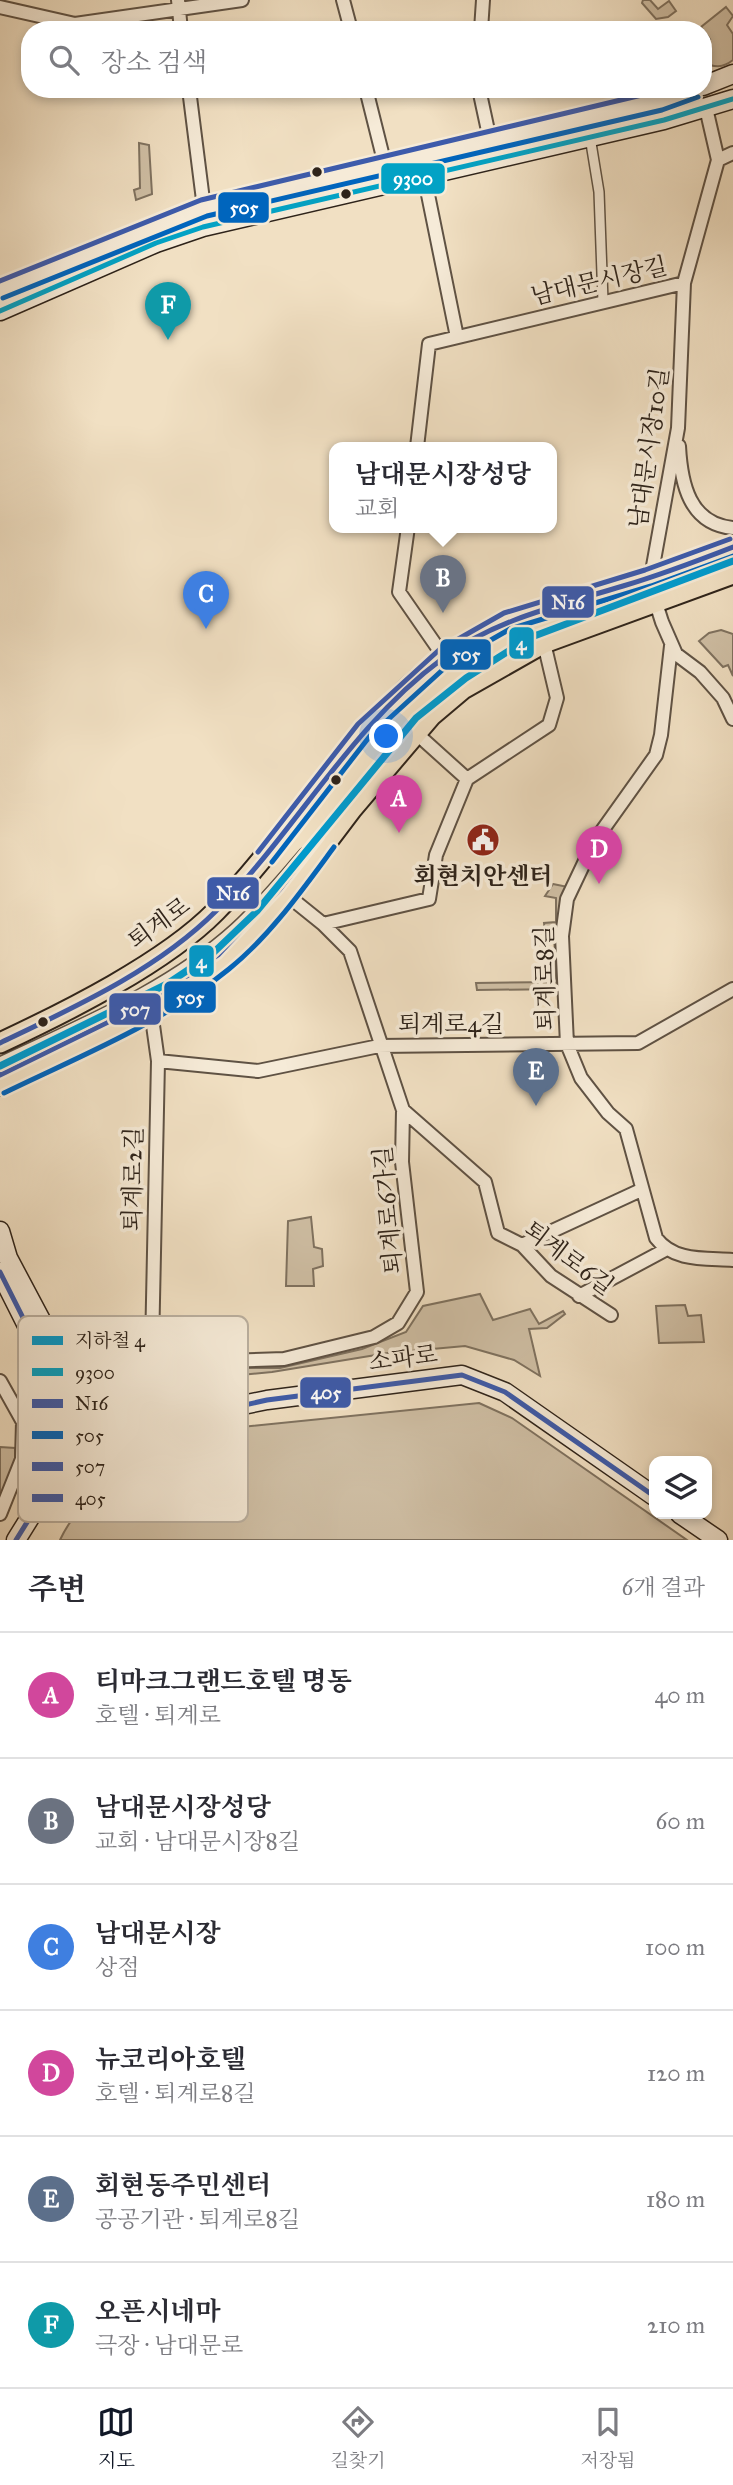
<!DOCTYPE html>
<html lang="ko">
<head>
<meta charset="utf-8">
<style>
	body { margin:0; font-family:"IM FELL Great Primer","Noto Serif KR",serif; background:#f2f2f3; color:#2b2b33 }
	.controls { position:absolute; right:21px; bottom:21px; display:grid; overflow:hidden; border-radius:14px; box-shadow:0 4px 10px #0003 }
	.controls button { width:63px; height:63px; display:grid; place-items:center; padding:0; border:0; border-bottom:2px solid #e1e1e2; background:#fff; color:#2b2b33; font:35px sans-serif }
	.you { position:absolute; left:387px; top:737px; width:24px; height:24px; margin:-18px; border:5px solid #fff; border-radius:50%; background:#1a73e8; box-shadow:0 0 0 10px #1a73e833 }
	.badge { display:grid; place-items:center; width:46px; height:46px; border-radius:50%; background:#111827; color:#fff; font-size:23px; font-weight:700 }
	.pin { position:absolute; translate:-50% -58px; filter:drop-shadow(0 2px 4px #0008) }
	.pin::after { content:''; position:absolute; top:37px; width:24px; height:21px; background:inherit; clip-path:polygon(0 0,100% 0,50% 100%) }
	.popup { position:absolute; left:329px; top:442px; width:228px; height:91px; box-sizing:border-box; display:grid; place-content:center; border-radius:14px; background:#fff; filter:drop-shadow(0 2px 5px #0005); font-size:23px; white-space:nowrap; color:#7c7c81 }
	.popup b { font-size:26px; color:#2b2b33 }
	.popup::after { content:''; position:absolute; left:50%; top:100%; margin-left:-14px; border:14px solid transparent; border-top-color:#fff }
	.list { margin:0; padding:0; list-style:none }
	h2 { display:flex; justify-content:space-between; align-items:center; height:91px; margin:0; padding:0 28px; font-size:30px }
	h2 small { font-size:23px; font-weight:400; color:#7c7c81 }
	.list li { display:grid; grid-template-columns:46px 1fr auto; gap:21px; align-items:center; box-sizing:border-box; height:126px; padding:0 28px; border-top:2px solid #e1e1e2 }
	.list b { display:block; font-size:26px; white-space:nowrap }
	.list p { margin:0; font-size:23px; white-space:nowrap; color:#7c7c81 }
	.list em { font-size:23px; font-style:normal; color:#7c7c81 }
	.icon { flex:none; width:38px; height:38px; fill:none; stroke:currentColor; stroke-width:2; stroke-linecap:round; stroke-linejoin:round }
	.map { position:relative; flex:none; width:733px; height:1540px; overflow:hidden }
	.search { position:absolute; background:#fff; box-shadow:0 4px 10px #0003; left:21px; right:21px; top:21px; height:77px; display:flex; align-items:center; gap:18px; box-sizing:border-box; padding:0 24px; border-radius:28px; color:#7c7c81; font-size:26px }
	.sheet { height:847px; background:#fff }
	nav { display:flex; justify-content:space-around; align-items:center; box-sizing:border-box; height:98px; border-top:2px solid #e1e1e2; background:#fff; font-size:19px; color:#7c7c81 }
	nav a { display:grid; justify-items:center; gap:4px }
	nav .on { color:#111827 }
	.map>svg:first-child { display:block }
	.green { fill:#d0c0a6; stroke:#7f7260; stroke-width:2 }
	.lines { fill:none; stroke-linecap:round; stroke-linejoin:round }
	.pedestrian-casing { stroke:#5f5244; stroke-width:12 }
	.minor-casing { stroke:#5f5244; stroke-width:16 }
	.secondary-casing { stroke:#2e231a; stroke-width:21 }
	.primary-casing { stroke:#2e231a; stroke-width:23 }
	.pedestrian { stroke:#f6ebd8; stroke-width:9 }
	.minor { stroke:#f6ebd8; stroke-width:12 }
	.secondary { stroke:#f6ebd8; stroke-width:18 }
	.primary { stroke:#f1e0c3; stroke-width:19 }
	.bus-1-casing { stroke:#f6ebd8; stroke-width:10 }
	.bus-2-casing { stroke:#f6ebd8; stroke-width:10 }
	.bus-3-casing { stroke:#f6ebd8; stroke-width:10 }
	.bus-4-casing { stroke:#f6ebd8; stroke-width:10 }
	.bus-5-casing { stroke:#f6ebd8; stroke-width:10 }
	.bus-1 { stroke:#02a2c5; stroke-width:5 }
	.bus-2 { stroke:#3d5bab; stroke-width:5 }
	.bus-3 { stroke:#0065bd; stroke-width:5 }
	.bus-4 { stroke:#3d5bab; stroke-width:5 }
	.bus-5 { stroke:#3d5bab; stroke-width:5 }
	.metro-1-casing { stroke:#f6ebd8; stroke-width:12 }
	.metro-1 { stroke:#009bce; stroke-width:7 }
	.bus-dot { fill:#2e231a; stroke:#f6ebd8; stroke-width:2.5 }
	.labels { text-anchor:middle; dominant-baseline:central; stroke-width:7; stroke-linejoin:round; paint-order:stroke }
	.street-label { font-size:24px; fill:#2e231a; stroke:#f6ebd8 }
	.poi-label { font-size:24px; font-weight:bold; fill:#2e231a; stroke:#f6ebd8 }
	.key { fill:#f6ebd8; stroke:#baaf9f; stroke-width:2 }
	.key-label { font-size:19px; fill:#2e231a }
	.line-badge { stroke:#f6ebd8; stroke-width:2.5 }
	.badge-label { font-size:19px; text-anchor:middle; font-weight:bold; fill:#fff }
</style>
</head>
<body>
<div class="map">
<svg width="733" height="1540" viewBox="0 0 733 1540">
	<rect width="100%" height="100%" fill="#f1e0c3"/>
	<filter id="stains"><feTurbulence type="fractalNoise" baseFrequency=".00286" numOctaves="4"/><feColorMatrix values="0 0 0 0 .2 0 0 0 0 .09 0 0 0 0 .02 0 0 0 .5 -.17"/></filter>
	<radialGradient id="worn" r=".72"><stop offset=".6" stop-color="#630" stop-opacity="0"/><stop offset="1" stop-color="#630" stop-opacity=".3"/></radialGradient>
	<path class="green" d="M643,0H650L658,9L669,1L676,11L668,17L656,19L642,3Z
		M726,7L733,16L727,25L733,34V60C723,68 714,68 703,62V44L710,39L701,27Z
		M139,143L149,145L152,194L136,200L134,190L140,188Z
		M721,630L733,634V676L728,665L723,667L699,641L709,633Z
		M553,884L568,887L562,989L477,990L476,983L556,982L554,932H545L544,923L556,922V898L545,896Z
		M311,1217L314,1247L322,1249L323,1266L313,1269L314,1286H286L288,1221Z
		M480,1294L493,1320L530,1309L539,1324L563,1311L565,1314L547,1328L529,1329L540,1376L514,1360L465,1346L388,1353L272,1372L106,1388L104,1385L157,1360L191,1368H280L362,1349L406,1332L423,1306Z
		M685,1305L688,1316L701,1315L704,1342L659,1343L656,1306Z
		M479,1403L512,1418L687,1540H60C87,1482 155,1451 212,1430Z
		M0,1447L15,1448V1463L0,1497Z"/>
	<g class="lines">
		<defs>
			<path id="pedestrian" d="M590,137L599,192L603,301
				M0,1062C80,1024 169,988 235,928C260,905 282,878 304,853"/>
			<path id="minor" d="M178,0L181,30
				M343,0L351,30
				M0,7L75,24L242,0
				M481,30L483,0
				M189,89L204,208
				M366,89L385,165
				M479,89L490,140
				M718,160L733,153
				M424,175L457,337
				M679,446C681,483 689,524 733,528
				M417,447L429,344L684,283
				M408,527L399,592L444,657
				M651,577L678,428L684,283L718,160L706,108
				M648,578L662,622L676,654L700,672L723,698L733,719
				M671,646L661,735L656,755L594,842L567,899L562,936L567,1044L581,1078L608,1113L626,1129L656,1238C674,1262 705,1258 733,1260
				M417,734L467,779
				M287,895L323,924L350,951L403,1110L485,1182L498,1233L522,1245L551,1276L611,1315
				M323,924L429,899L436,855L467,779L549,725L557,698L544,643
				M151,1011L158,1061L152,1348
				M158,1061L258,1071L379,1046L638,1043L733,989
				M522,1245L641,1190
				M579,1296L665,1250
				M0,1381L23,1422L22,1459L0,1514
				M73,1397L152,1348L192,1362L284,1359L374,1337L398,1323L417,1292L402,1162L403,1110"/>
			<path id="secondary" d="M703,86L733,74
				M0,290L204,208L660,101L695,89
				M0,311L156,243L203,227L664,120L733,99
				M0,1231L8,1258L103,1437
				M0,1272L87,1445
				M680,1514L718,1540
				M16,1540L67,1458L103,1437L164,1421L267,1400L462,1375L505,1392L654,1496"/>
			<path id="primary" d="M0,1043C66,1012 165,963 216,911C295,830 351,727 442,659C495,619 561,605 623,586C660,575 696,561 733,547
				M0,1085L151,1011L224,962L287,895L352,809L431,716L463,689L544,643L733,574"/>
		</defs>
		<use href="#pedestrian" class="pedestrian-casing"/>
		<use href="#minor" class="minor-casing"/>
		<use href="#secondary" class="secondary-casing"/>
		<use href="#primary" class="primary-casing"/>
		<use href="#pedestrian" class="pedestrian"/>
		<use href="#minor" class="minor"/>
		<use href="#secondary" class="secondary"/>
		<use href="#primary" class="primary"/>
		<defs>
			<path id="bus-1" d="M0,311L156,243L203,227L664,120L733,99"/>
			<path id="bus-2" d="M0,1043C75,1007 157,970 216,911C296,831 350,727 442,659C495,619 561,605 623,586C660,575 697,561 733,547"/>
			<path id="bus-3" d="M3,298L207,216L662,110L698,97
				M272,862L370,736L449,664L510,629L651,586L733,556
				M4,1093C80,1056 163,1023 229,969C270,936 303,889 334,847"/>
			<path id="bus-4" d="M0,281L201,200L667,89
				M258,852L358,724L439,650L504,613L645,570L730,539
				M0,1075L147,1003L218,955L280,889L320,837"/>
			<path id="bus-5" d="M0,1272L87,1445
				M16,1540L67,1458L103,1437L267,1400L462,1375L505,1392L654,1496"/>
		</defs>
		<use href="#bus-1" class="bus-1-casing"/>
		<use href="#bus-2" class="bus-2-casing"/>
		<use href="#bus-3" class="bus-3-casing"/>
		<use href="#bus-4" class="bus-4-casing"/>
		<use href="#bus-5" class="bus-5-casing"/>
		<use href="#bus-1" class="bus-1"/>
		<use href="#bus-2" class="bus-2"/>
		<use href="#bus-3" class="bus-3"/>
		<use href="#bus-4" class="bus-4"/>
		<use href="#bus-5" class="bus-5"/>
		<defs>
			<path id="metro-1" d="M0,1066L167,984L212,954L257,911L416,718L466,678L529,638L733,561"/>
		</defs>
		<use href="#metro-1" class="metro-1-casing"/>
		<use href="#metro-1" class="metro-1"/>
	</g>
	<defs>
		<symbol id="civic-disc" viewBox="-11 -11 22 22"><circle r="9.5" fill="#8f2418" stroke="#f6ebd8"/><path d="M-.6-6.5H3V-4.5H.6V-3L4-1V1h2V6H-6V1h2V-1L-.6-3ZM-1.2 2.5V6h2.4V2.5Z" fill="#fff"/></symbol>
	</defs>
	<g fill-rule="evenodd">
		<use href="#civic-disc" x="464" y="821" width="38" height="38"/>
	</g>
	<g class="bus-dot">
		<circle cx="317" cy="172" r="6"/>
		<circle cx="346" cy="194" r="6"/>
		<circle cx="336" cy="780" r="6"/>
		<circle cx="43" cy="1022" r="6"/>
	</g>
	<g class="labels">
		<g class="street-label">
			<text transform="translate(599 281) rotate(-13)">남대문시장길</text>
			<text transform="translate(649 448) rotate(-82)">남대문시장10길</text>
			<text transform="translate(159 923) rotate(-36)">퇴계로</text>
			<text transform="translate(545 978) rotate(-91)">퇴계로8길</text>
			<text x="451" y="1024">퇴계로4길</text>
			<text transform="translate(133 1179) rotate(-89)">퇴계로2길</text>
			<text transform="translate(388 1210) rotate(-95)">퇴계로6가길</text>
			<text transform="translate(569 1258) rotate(37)">퇴계로6길</text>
			<text transform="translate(403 1358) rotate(-7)">소파로</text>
		</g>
		<g class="poi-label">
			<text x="483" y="876">회현치안센터</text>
		</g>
	</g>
	<rect x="18" y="1316" width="230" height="206" rx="10" class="key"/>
	<rect x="32" y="1336" width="31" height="9" fill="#009bce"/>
	<rect x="32" y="1368" width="31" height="8" fill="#02a2c5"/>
	<rect x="32" y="1399" width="31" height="9" fill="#3d5bab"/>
	<rect x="32" y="1431" width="31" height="8" fill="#0065bd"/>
	<rect x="32" y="1462" width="31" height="9" fill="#3d5bab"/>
	<rect x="32" y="1494" width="31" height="8" fill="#3d5bab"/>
	<g class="key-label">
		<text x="75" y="1347">지하철 4</text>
		<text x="75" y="1379">9300</text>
		<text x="75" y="1410">N16</text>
		<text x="75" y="1442">505</text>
		<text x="75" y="1473">507</text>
		<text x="75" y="1505">405</text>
	</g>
	<g class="line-badge">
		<rect x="380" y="162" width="66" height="33" rx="7" fill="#02a2c5"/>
		<rect x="217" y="191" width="53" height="33" rx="7" fill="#0065bd"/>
		<rect x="541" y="585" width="54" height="34" rx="7" fill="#3d5bab"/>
		<rect x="508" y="626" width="27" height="34" rx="7" fill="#009bce"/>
		<rect x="439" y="638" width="53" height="33" rx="7" fill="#0065bd"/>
		<rect x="206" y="876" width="54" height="34" rx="7" fill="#3d5bab"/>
		<rect x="188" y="944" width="27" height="34" rx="7" fill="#009bce"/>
		<rect x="163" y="980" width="54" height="34" rx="7" fill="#0065bd"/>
		<rect x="108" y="992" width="54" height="34" rx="7" fill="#3d5bab"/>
		<rect x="299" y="1376" width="53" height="33" rx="7" fill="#3d5bab"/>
	</g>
	<g class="badge-label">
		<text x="413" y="185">9300</text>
		<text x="244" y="214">505</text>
		<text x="568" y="609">N16</text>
		<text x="521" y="650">4</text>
		<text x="466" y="661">505</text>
		<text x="233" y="900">N16</text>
		<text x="201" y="968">4</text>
		<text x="190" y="1004">505</text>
		<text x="135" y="1016">507</text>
		<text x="326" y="1399">405</text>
	</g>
	<rect width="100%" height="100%" filter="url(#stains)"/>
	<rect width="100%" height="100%" fill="url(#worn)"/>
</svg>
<div class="controls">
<button><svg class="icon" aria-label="layers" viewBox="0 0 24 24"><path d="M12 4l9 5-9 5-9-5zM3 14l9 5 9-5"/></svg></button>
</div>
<div class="you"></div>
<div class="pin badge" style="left:399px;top:833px;background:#d1479c">A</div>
<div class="pin badge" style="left:443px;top:613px;background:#6b7280">B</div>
<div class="popup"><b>남대문시장성당</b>교회</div>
<div class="pin badge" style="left:206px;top:629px;background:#3f7fe0">C</div>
<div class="pin badge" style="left:599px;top:884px;background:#d1479c">D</div>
<div class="pin badge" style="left:536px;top:1106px;background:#5c6f8a">E</div>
<div class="pin badge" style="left:168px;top:340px;background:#0f9aa8">F</div>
<div class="search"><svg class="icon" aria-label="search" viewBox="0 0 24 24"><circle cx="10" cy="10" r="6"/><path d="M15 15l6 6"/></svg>장소 검색</div>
</div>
<section class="sheet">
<h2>주변<small>6개 결과</small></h2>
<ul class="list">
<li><span class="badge" style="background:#d1479c">A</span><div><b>티마크그랜드호텔 명동</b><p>호텔 · 퇴계로</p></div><em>40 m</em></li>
<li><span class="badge" style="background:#6b7280">B</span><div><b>남대문시장성당</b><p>교회 · 남대문시장8길</p></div><em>60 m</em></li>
<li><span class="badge" style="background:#3f7fe0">C</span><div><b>남대문시장</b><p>상점</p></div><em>100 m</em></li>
<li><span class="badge" style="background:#d1479c">D</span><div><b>뉴코리아호텔</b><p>호텔 · 퇴계로8길</p></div><em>120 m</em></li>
<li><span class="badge" style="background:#5c6f8a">E</span><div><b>회현동주민센터</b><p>공공기관 · 퇴계로8길</p></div><em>180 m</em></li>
<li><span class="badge" style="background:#0f9aa8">F</span><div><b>오픈시네마</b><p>극장 · 남대문로</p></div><em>210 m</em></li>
</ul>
</section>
<nav>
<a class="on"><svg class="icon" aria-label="map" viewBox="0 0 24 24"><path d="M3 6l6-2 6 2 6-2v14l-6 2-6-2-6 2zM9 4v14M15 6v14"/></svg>지도</a>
<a><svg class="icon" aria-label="directions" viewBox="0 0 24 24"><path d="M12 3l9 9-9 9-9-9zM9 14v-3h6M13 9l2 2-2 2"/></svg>길찾기</a>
<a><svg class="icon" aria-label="saved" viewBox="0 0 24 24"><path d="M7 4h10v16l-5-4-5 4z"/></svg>저장됨</a>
</nav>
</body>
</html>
